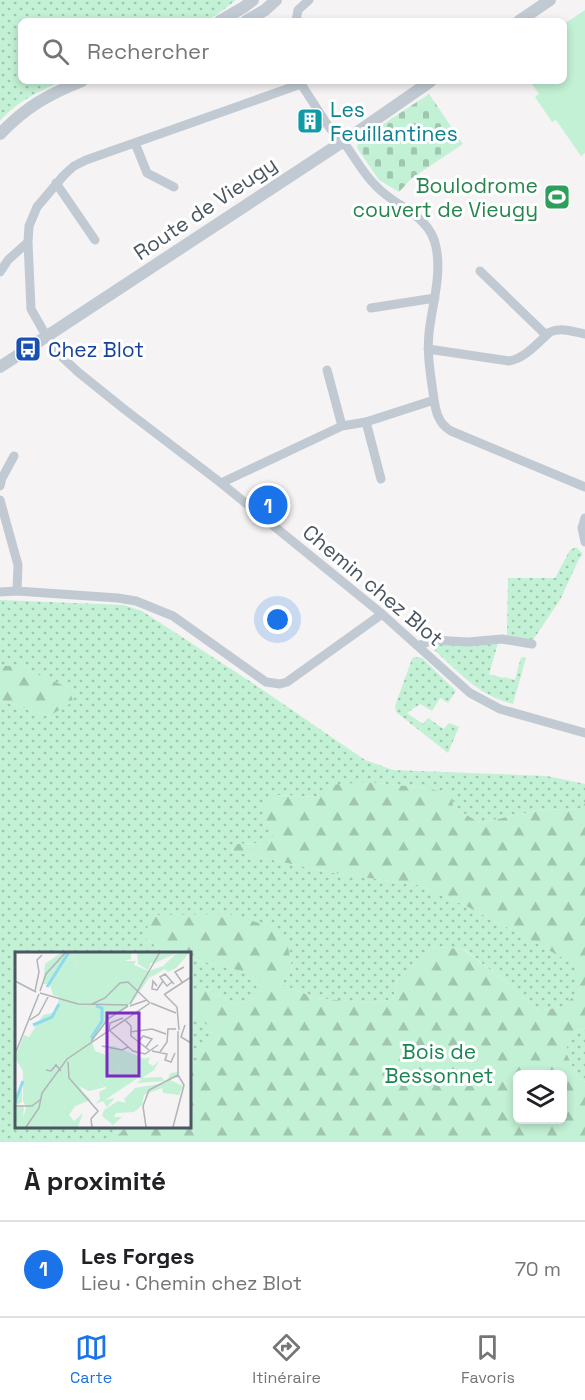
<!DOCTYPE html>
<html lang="fr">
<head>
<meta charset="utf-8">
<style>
	body { margin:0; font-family:"Space Grotesk",sans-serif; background:#f2f2f2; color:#202124 }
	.controls { position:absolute; right:18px; bottom:18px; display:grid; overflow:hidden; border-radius:9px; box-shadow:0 3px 9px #0003 }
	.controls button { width:54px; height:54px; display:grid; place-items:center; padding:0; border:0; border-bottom:2px solid #e0e0e0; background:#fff; color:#202124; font:30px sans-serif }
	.you { position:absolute; left:278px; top:620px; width:21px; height:21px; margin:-15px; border:4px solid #fff; border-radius:50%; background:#1a73e8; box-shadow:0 0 0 9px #1a73e833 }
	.badge { display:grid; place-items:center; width:39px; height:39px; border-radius:50%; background:#1a73e8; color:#fff; font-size:20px; font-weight:700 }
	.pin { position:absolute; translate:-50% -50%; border:3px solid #fff; box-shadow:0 2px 6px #0006 }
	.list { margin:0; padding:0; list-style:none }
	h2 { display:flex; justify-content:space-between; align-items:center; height:78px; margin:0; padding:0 24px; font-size:26px }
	h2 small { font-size:20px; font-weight:400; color:#757577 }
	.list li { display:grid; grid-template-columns:39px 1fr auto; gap:18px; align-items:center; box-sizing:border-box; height:96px; padding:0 24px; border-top:2px solid #e0e0e0 }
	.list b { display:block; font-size:22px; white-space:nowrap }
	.list p { margin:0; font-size:20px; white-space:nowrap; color:#757577 }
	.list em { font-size:20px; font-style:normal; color:#757577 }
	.icon { flex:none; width:33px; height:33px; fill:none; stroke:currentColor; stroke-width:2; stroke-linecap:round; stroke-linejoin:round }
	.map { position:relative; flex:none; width:585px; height:1142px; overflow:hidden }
	.search { position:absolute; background:#fff; box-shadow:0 3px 9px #0003; left:18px; right:18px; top:18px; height:66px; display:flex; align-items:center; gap:15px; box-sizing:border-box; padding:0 21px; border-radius:9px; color:#757577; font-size:22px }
	.sheet { height:174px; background:#fff }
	nav { display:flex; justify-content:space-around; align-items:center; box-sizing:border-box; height:84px; border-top:2px solid #e0e0e0; background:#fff; font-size:16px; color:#757577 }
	nav a { display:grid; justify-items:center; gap:3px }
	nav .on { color:#1a73e8 }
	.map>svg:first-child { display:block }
	.grass { fill:url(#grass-dots) }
	.forest { fill:url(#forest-firs); fill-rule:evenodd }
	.cemetery { fill:url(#cemetery-stones) }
	.pitch { fill:#c3f1d5 }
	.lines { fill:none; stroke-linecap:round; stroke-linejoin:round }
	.minor { stroke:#c1cad2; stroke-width:9 }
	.tertiary { stroke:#c1cad2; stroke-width:12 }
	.labels { text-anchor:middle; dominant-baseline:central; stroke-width:6; stroke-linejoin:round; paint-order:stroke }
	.culture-label { font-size:21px; fill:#0d838f; stroke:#fff; text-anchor:start }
	.leisure-label { font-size:21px; fill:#27864d; stroke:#fff; text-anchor:end }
	.street-label { font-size:21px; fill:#4a5661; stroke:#fff }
	.transit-label { font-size:21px; fill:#164399; stroke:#fff; text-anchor:start }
	.park-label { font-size:21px; fill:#17864f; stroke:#fff }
	.inset-river { fill:none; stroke:#90daee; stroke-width:3 }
	.inset-road { fill:none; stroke:#b1b4b9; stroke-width:1.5 }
	.view { fill:#7b2cbf; fill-opacity:0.15; stroke:#7b2cbf; stroke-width:3 }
	.inset-edge { fill:none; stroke:#4a5661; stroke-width:3 }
</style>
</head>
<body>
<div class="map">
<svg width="585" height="1142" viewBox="0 0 585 1142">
	<defs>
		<pattern id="grass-dots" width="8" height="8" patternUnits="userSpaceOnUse" patternTransform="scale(1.5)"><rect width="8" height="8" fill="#c3f1d5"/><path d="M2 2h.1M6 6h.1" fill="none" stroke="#a0c6b0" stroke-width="1.8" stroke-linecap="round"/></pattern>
		<pattern id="forest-firs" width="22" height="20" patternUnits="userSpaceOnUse" patternTransform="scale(1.5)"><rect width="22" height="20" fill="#c3f1d5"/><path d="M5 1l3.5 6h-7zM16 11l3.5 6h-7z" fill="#a0c6b0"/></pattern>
		<pattern id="cemetery-stones" width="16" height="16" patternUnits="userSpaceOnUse" patternTransform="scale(1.5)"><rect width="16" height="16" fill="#c3f1d5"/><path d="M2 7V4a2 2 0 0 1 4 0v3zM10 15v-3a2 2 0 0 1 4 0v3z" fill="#a0c6b0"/></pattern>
	</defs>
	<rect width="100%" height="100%" fill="#f5f3f3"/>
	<path class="grass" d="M0,0H236L215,16L204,21H21V81H63C42,89 15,103 0,121Z
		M576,547L583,554L579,559L560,600L533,640L513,637L507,635L508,578H555L570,550Z
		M0,600L124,605L142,611L257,686L365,760L393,770L547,776L585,784V803L580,810C545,806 513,816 480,823L453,807L452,794L427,788L367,782L318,797L277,795L264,822L276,834L266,843L238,844L231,851L334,873L418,885L464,905L522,935L576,965L579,992L561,1007L538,1011L512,987L464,949L434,947L397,980L393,999L371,1003L315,998L281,984L292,970L288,946L146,939L166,953H16V1126H128L110,1142H0V700L49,716L19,666H0Z
		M498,643L489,674L503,678L504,677L515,680L521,657L526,658L513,704C477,695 458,671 431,647V644Z
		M414,657L422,658L456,691L448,703L440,698L432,711L420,704L407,713L423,724L428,718L444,729L449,723L459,727L448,753L396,712L395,706L412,659Z
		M189,958L250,973L261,982V991L255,998L245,1002L234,1004L211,991L202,989L193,995L212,1032L197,1061L189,1068Z
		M577,1029L585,1030V1082L576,1075L565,1050Z"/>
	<path class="forest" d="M0,666H19L69,688L73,702L49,716L0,700Z
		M367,782L427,788L452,794L453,807L480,823C513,816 545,806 580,810L585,803V1030L577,1029L565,1050L576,1075L585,1082V1142H110L128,1126H189V1068L197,1061V1054L212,1032L208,1025L197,1019L191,1005L193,995L202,989L211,991L234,1004L245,1002L255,998L261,991V982L250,973L189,958V953H166L146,939L148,923L157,915L229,914L273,927L288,946L292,970L281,984L315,998L371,1003L393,999L397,980L434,947L463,949L512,987L538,1011L561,1007L579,992L575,965L522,935L464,905L418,885L334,873L231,851L238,844L266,843L275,834L264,822L263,808L276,795L318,797L329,785ZM562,1074V1120H518V1074Z"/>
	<path class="cemetery" d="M429,94L463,144L412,178L399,192L379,180L357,148L359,140Z"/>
	<path class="pitch" d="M585,10V153L581,156L556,120L552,122L535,97L539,94L530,81H564V24Z"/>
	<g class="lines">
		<path class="minor" d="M296,21L298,10L309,0
			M299,81C311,99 322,117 334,134C338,139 343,143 347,147C357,161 365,176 377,187C397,208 430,215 436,247C442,275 432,305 429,333C427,353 430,372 433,392C435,407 436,422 451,431L585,487
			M301,84L86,160L74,166L64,175L37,207L29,226L28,242L31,309L44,332L63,358L78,372L124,409L221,483L382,614L470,693L500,709L585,733
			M135,143L147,173L174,187
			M56,183L95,240
			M480,271L546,335
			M0,272L8,260L28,242
			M371,308L435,298
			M428,349L509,361C526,358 537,343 550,332C561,327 574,332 585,334
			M327,370L342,426
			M366,422L381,479
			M221,483L342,426L366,422L434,400
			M0,486L2,478L14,456
			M0,500L18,565L17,591
			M585,518L582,528L585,542
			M0,592L17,591L118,598L136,601L173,616L266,682L280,684L287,682L382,614
			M418,646L432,640L468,642L502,639L532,644"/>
		<path class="tertiary" d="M220,21L244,7L253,0
			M246,21L265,10L276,0
			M519,21L550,0
			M0,134C26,107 47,95 82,81
			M0,367L359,131L431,81"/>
	</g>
	<defs>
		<symbol id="building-square" viewBox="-11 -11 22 22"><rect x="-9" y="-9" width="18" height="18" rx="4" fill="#0f9aa8" stroke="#fff"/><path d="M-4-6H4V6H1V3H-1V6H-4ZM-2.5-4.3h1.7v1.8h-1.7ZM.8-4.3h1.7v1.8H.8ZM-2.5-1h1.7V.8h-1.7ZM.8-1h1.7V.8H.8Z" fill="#fff"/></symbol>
		<symbol id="stadium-square" viewBox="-11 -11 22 22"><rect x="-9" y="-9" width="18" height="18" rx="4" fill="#2e9e5b" stroke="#fff"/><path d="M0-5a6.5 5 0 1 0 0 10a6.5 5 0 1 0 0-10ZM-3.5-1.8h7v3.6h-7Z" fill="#fff"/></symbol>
		<symbol id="bus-square" viewBox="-11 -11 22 22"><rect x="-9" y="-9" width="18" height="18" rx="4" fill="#1a4fb4" stroke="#fff"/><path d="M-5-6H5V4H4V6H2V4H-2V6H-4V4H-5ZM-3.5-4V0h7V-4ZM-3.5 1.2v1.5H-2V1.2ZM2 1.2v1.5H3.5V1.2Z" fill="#fff"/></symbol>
	</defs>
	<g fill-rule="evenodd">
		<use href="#building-square" x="295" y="106" width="30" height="30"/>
		<use href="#stadium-square" x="542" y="182" width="30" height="30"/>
		<use href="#bus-square" x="13" y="334" width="30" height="30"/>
	</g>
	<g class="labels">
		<g class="culture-label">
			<text x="330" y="109">Les<tspan x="330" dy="24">Feuillantines</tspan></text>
		</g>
		<g class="leisure-label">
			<text x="538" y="185">Boulodrome<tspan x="538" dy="24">couvert de Vieugy</tspan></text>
		</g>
		<g class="street-label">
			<text transform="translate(205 208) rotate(-34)">Route de Vieugy</text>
			<text transform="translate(373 585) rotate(40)">Chemin chez Blot</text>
		</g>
		<g class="transit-label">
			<text x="48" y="349">Chez Blot</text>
		</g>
		<g class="park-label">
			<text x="439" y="1051">Bois de<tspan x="439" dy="24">Bessonnet</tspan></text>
		</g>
	</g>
	<g transform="translate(15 952)">
		<rect width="176" height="176" fill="#f5f3f3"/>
		<path d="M83,0L116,1V7L109,9H121L119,13L134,19L148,14L162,1L140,11H135L131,0H175L161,16L153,20L150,17L134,26L116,52L94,66L77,90L80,99L91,103L89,99L95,100L92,94H99L132,108L107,107L124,115L101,113L106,115L90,130H87L90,126L83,130L90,135L74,139L64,134L68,140L62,147L46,159H33L23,174L33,169L36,175H6L11,155L8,149V119L0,106L9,83L14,85L28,63L42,60L44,45L38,43L35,33L59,1L62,15Z" fill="#c3f1d5"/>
		<path d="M47,0H83L63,18L59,1L36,32H28L30,12ZM51,43L62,44V49H73V53L89,52L85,53L92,67L76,88L84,71V62L82,69L76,59L60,67L69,54L59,55L55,51L54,56L47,57V48ZM107,105H124L125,108L135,105L133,111L138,114L144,109L139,118L127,126L146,125L150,129L121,131L126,128L124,125L90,148L100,146L92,155L88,149L80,152L85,147L84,140L92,136L81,128L90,127L89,131L96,125L106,115L101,111L124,115L105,108ZM162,120L163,125L155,128L168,134L164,143L148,141L147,136L129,143L127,153L119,160L101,161L99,165H107L98,173L87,164L89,158L103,149L111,151L109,147L120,136L150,131L156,121ZM68,140L76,148L60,154L54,163L59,169L68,161L63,175H36L33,169L30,173H21L29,159H46Z" fill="#c3f1d5"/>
		<path d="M122,0H131L136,10L133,18L123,12ZM7,136V150L1,153L9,154L8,169L7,175H0V149Z" fill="#c3f1d5"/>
		<path class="inset-river" d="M32,35L54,0M18,73L37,65L44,52M76,86L87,69V56L81,54M0,150L8,129"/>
		<path class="inset-road" d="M0,29L21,40M148,29L145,25L150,22L159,32M167,30L160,20L169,15M142,34L138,29L137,37L142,38L148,29L152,34L157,30M20,39L24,20L22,8L27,3M25,39L31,22L51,0M25,41L63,52L113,53M149,42L162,55L164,78M150,42L176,25M136,51L161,61M77,52L90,46L105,31L113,30L135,51M115,52L145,0M115,54L132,48M108,66L95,71L94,78L118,99L130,102L143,93M15,68L24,62L34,43M110,68L116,74V84L134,98M170,73L166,85L176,91M115,80L137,77L151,82M125,88L128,84L137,87L131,95M76,89L93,67L113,54M87,94L107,98L113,95M137,99L152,102L150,108L156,110L160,101M145,100L152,90L153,77H161M0,102L24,42M53,110L54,126L83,159L76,167L77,175M31,118L36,119L41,113L46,119M0,154H17L26,147M11,175L24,156L27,141L52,107L135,51M131,175L128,154L134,138L163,123V79M158,175L169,133L163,123"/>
		<path class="view" d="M92,61H124V124H92Z"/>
		<rect width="176" height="176" class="inset-edge"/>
	</g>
</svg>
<div class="controls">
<button><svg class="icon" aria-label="layers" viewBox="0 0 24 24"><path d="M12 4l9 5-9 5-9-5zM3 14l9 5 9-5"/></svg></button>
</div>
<div class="you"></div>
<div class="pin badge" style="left:268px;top:505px">1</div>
<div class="search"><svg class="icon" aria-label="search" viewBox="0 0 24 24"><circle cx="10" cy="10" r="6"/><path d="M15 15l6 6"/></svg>Rechercher</div>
</div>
<section class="sheet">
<h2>À proximité<small></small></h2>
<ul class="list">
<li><span class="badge">1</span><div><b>Les Forges</b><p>Lieu · Chemin chez Blot</p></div><em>70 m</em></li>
</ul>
</section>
<nav>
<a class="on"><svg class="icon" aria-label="map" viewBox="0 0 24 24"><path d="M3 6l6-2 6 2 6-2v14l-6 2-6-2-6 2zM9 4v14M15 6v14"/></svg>Carte</a>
<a><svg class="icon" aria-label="directions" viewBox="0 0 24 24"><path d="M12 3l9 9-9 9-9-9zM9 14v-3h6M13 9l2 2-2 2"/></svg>Itinéraire</a>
<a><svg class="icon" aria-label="saved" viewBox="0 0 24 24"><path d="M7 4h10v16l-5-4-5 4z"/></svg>Favoris</a>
</nav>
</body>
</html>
